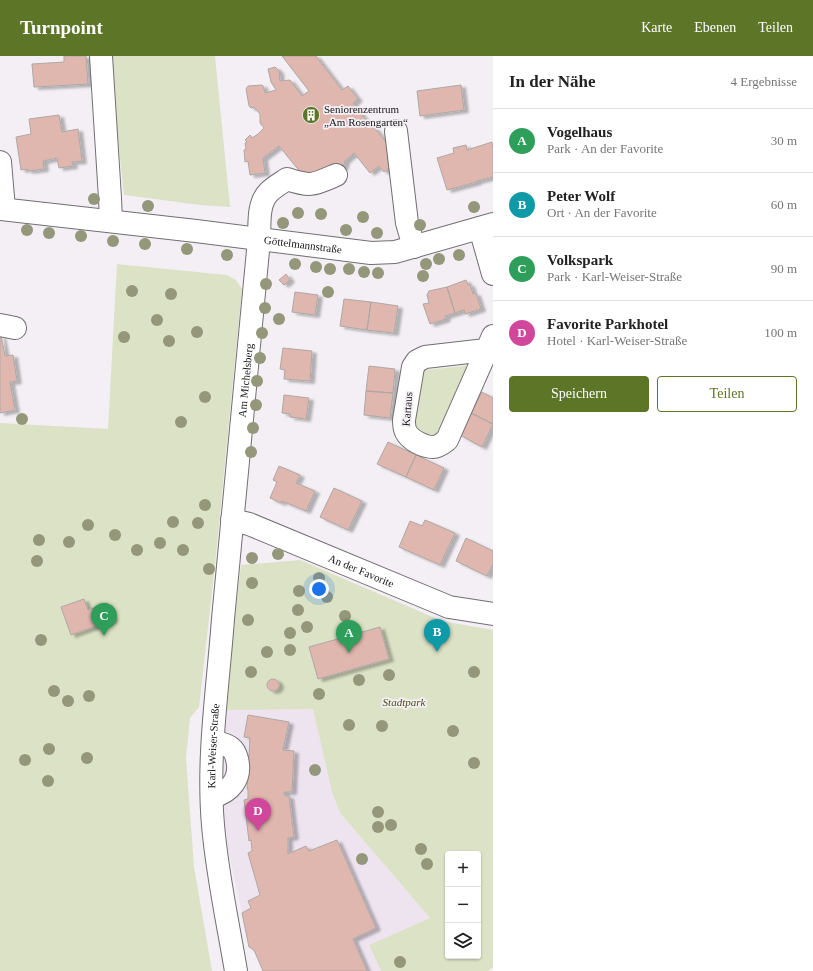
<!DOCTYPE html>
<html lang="de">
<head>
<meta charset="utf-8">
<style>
	body { margin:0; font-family:Georgia,serif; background:#f6f6f6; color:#222 }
	.controls { position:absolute; right:12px; bottom:12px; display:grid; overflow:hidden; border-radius:4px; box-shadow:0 1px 3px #0004 }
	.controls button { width:36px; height:36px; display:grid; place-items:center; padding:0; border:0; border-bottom:1px solid #e0e0e0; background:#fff; color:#222; font:20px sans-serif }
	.you { position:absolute; left:319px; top:533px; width:14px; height:14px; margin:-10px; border:3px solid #fff; border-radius:50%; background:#1a73e8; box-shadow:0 0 0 6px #1a73e833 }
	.badge { display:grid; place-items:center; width:26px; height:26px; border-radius:50%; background:#5c7527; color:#fff; font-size:13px; font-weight:700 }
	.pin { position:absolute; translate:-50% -33px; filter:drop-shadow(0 1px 2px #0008) }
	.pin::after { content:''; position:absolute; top:21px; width:14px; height:12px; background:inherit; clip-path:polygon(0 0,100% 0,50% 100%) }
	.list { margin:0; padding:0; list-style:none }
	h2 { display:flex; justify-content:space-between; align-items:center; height:52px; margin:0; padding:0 16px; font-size:17px }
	h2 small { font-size:13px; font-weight:400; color:#767676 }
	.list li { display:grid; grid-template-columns:26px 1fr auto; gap:12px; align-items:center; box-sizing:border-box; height:64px; padding:0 16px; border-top:1px solid #e0e0e0 }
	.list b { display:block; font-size:15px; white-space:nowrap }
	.list p { margin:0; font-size:13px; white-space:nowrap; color:#767676 }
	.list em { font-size:13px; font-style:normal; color:#767676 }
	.actions { display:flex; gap:8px; padding:12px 16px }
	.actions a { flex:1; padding:9px 0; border:1px solid #5c7527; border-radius:4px; text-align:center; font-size:14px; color:#5c7527 }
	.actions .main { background:#5c7527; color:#fff }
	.icon { flex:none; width:22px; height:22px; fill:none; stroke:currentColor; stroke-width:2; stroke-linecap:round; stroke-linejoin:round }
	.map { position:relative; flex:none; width:493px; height:915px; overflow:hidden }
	header { display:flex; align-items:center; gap:24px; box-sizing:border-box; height:56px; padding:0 20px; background:#5c7527; color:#fff }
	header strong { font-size:19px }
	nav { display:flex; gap:22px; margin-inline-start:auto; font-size:14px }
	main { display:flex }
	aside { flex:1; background:#fff }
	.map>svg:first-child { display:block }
	.built { fill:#eee4f0 }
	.green { fill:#dce2c5; fill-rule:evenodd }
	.building { fill:#e0b7af; stroke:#aea7a5; filter:url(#shadow) }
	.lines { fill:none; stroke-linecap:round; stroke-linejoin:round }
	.minor-casing { stroke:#726e73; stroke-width:24 }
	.minor { stroke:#fff; stroke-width:22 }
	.tree { fill:#94977a }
	.labels { text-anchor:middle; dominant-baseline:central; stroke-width:3.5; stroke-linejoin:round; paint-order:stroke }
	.poi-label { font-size:11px; fill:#171617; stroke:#f3eff4; text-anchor:start }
	.street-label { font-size:11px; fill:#171617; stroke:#f3eff4 }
	.park-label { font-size:11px; font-style:italic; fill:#474f16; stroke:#f3eff4 }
</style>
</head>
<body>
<header>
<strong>Turnpoint</strong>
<nav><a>Karte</a><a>Ebenen</a><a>Teilen</a></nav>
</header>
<main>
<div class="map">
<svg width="493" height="915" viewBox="0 0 493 915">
	<defs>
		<filter id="shadow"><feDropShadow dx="4.5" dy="2.5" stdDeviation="1" flood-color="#0004"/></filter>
	</defs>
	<rect width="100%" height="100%" fill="#f3eff4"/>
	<path class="built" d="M313,652L332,736L340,757L430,862L369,889L381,915H263L254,894L249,891L223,769L224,654Z"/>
	<path class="green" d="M109,0H215L230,151L200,149L124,139Z
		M117,208L227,219L236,224L242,233L215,509L199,651L190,662L186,702L194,811L212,915H0V367L108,373Z
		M472,309L442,377L434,382L418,378L410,361L420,317L426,314Z
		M300,504L442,565L493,574V911L488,915H381L369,889L430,862L340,757L332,736L313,653L224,654L241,509ZM448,798H478V900H448Z"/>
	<path class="building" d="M64,0H86L88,28L34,31L32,8L64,6Z
		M282,0H316L342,34L348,30L358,43L353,47L371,71L373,70L395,97V107L384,116L379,110L370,117L354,97L345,105L343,112L332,108L329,114L323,112L313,120L306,118L303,115L301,117L279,90L263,102L265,117L250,119L248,105L245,106L244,94L246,93L245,87L247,86L245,84L250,79L252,82L258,78L264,72L260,67V58L254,51L251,52L249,50L246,33L248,30L262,29L263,30L265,37L276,34L271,26L268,13L275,11L279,15L280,25L290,24L302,40L309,35Z
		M461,29L464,54L420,60L417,35Z
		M59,59L62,76L78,73L82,105L72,106L73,110L59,112L57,102L43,105L44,113L28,115L27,113L21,114L16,81L31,78L29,63Z
		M492,86L493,91V121L477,125V126L447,134L437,102L454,97L453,92L466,89L467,94Z
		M286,218L290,224L284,229L279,224Z
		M466,224L468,229L470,228L473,238L476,237L481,253L465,258L464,254L455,257L447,231Z
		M447,231L455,257L445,260L446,263L430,268L423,248L429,247L427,239L429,235Z
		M295,236L318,239L315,259L292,256Z
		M344,243L371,246L367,274L340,270Z
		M371,246L398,250L394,277L367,274Z
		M0,279H1L5,300L13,299L17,325L10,326L15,354L0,357Z
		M283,292L312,295L310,325L284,323L285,314L280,313Z
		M369,310L395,313L393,337L366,335Z
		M366,335L393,337L390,362L364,359Z
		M482,336L493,342V368L471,357Z
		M284,339L309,342L306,363L290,361V358L282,357Z
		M471,357L493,368L482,391L460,379Z
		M388,386L416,399L406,421L377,408Z
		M416,399L444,412L434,434L406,421Z
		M279,410L300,419L296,427L315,435L306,455L282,445L281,447L270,442L277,426L273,424Z
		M334,432L362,445L348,474L320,461Z
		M425,464L455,477L440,509L399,491L410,465L422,470Z
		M466,482L493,495V508L487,520L456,505Z
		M84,543L88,554L107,547L113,564L71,579L61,551Z
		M380,571L389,603L318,623L309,591Z
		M267 629a6 6 0 1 1 12 0a6 6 0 1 1-12 0Z
		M248,659L289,666L283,694L294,695L292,736H284L285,740H289L294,781L288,782V798L306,790L309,795L337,784L376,872L353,883L367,915H263L254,894L249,891L242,857L251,852L248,845L260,839L248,797L252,795L251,784L249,785L244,744L248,743V733H247L250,682L244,681Z"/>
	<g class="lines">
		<defs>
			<g id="minor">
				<path d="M101,0L110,142L111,165"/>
				<path d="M396,75L407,167L414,191"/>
				<path d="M0,106L4,153"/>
				<path id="s1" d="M0,153L196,175L371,197L395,196L493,168"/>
				<path d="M480,172L493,218"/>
				<path d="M0,269L15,272"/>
				<path d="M486,294L425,301L417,305L413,311L404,364C404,368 404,372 406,376C410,384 424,391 433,391C439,391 443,387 447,384L493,280"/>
				<path id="s2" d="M232,464L249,468L449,551L493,558"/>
				<path d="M212,741C230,736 242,723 237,703C236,699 235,695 231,692C226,688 219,687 213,685"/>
				<path id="s3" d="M236,915C228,867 217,818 213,769C207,701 218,631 223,563C234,436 247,310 259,184C260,169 257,148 269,136C274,131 281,127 287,123C311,131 313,129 336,119"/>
			</g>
		</defs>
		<use href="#minor" class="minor-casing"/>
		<use href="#minor" class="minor"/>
	</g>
	<g class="tree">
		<circle cx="94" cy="143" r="6"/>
		<circle cx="148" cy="150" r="6"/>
		<circle cx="474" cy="151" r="6"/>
		<circle cx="298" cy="157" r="6"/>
		<circle cx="321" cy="158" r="6"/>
		<circle cx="363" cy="161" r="6"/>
		<circle cx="283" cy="167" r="6"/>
		<circle cx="420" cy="169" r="6"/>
		<circle cx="27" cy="174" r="6"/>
		<circle cx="346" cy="174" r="6"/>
		<circle cx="49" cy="177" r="6"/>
		<circle cx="377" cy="177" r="6"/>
		<circle cx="81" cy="180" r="6"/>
		<circle cx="113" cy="185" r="6"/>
		<circle cx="145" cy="188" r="6"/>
		<circle cx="187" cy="193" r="6"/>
		<circle cx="227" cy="199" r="6"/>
		<circle cx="459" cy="199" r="6"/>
		<circle cx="439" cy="203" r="6"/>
		<circle cx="295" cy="208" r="6"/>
		<circle cx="426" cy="208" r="6"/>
		<circle cx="316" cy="211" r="6"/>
		<circle cx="330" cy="213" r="6"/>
		<circle cx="349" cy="213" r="6"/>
		<circle cx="364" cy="216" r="6"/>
		<circle cx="378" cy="217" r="6"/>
		<circle cx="423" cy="220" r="6"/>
		<circle cx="266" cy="228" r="6"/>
		<circle cx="132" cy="235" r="6"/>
		<circle cx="328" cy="236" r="6"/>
		<circle cx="171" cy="238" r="6"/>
		<circle cx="265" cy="252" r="6"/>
		<circle cx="279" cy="263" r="6"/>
		<circle cx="157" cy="264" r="6"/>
		<circle cx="197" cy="276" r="6"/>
		<circle cx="262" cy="277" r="6"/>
		<circle cx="124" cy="281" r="6"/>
		<circle cx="169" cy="285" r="6"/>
		<circle cx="260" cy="302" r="6"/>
		<circle cx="257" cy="325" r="6"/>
		<circle cx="205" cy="341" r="6"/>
		<circle cx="256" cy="349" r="6"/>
		<circle cx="22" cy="363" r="6"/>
		<circle cx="181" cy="366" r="6"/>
		<circle cx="253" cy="372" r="6"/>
		<circle cx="251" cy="396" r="6"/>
		<circle cx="205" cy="449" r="6"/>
		<circle cx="173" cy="466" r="6"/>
		<circle cx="198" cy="467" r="6"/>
		<circle cx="88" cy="469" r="6"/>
		<circle cx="115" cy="479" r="6"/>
		<circle cx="39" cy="484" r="6"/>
		<circle cx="69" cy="486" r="6"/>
		<circle cx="160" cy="487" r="6"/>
		<circle cx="137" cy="494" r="6"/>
		<circle cx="183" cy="494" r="6"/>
		<circle cx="278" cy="498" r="6"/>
		<circle cx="252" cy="502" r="6"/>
		<circle cx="37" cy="505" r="6"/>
		<circle cx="209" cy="513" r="6"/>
		<circle cx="319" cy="522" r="6"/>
		<circle cx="252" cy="527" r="6"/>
		<circle cx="299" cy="535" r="6"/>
		<circle cx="327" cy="541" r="6"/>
		<circle cx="298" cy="554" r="6"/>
		<circle cx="345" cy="560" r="6"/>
		<circle cx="248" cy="564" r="6"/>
		<circle cx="307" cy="571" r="6"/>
		<circle cx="290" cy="577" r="6"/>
		<circle cx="41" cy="584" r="6"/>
		<circle cx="290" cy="594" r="6"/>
		<circle cx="267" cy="596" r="6"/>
		<circle cx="251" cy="616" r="6"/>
		<circle cx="474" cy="616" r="6"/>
		<circle cx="389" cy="619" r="6"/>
		<circle cx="359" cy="624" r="6"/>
		<circle cx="54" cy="635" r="6"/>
		<circle cx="319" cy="638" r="6"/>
		<circle cx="89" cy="640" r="6"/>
		<circle cx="68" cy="645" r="6"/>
		<circle cx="349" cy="669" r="6"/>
		<circle cx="382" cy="670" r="6"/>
		<circle cx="453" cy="675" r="6"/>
		<circle cx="49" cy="693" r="6"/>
		<circle cx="87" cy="702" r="6"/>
		<circle cx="25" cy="704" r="6"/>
		<circle cx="474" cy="707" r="6"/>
		<circle cx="315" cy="714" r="6"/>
		<circle cx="48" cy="725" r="6"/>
		<circle cx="378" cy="756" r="6"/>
		<circle cx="391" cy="769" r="6"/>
		<circle cx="378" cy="771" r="6"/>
		<circle cx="421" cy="793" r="6"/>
		<circle cx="362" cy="803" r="6"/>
		<circle cx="427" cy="808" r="6"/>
		<circle cx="400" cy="906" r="6"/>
	</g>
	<defs>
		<symbol id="building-disc" viewBox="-11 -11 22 22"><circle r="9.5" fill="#5c7527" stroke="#f3eff4"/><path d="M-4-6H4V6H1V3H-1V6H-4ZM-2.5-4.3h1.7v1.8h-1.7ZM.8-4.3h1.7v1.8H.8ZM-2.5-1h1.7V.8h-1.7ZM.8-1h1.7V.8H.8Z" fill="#fff"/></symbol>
	</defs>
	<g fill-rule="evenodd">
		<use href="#building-disc" x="301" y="49" width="20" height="20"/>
	</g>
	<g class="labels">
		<g class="poi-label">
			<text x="324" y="53">Seniorenzentrum<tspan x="324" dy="13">„Am Rosengarten“</tspan></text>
		</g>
		<g class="street-label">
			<text stroke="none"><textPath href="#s1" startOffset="305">Göttelmannstraße</textPath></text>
			<text stroke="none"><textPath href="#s3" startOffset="594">Am Michelsberg</textPath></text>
			<text transform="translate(407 353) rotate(-85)">Kartaus</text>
			<text stroke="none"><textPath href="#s2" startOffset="139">An der Favorite</textPath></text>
			<text stroke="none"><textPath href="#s3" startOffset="227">Karl-Weiser-Straße</textPath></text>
		</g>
		<g class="park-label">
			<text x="404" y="646">Stadtpark</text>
		</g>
	</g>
</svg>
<div class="controls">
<button>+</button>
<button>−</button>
<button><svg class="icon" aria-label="layers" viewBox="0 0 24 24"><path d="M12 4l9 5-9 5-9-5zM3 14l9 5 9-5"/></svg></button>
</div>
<div class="you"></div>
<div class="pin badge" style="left:349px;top:597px;background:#2e9e5b">A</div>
<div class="pin badge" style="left:437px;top:596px;background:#0f9aa8">B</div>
<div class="pin badge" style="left:104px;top:580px;background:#2e9e5b">C</div>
<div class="pin badge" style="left:258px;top:775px;background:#d1479c">D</div>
</div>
<aside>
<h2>In der Nähe<small>4 Ergebnisse</small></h2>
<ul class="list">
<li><span class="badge" style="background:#2e9e5b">A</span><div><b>Vogelhaus</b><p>Park · An der Favorite</p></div><em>30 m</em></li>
<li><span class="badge" style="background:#0f9aa8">B</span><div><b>Peter Wolf</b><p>Ort · An der Favorite</p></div><em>60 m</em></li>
<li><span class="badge" style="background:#2e9e5b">C</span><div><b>Volkspark</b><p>Park · Karl-Weiser-Straße</p></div><em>90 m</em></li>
<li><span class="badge" style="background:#d1479c">D</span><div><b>Favorite Parkhotel</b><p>Hotel · Karl-Weiser-Straße</p></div><em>100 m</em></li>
</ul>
<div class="actions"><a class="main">Speichern</a><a>Teilen</a></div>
</aside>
</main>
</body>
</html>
